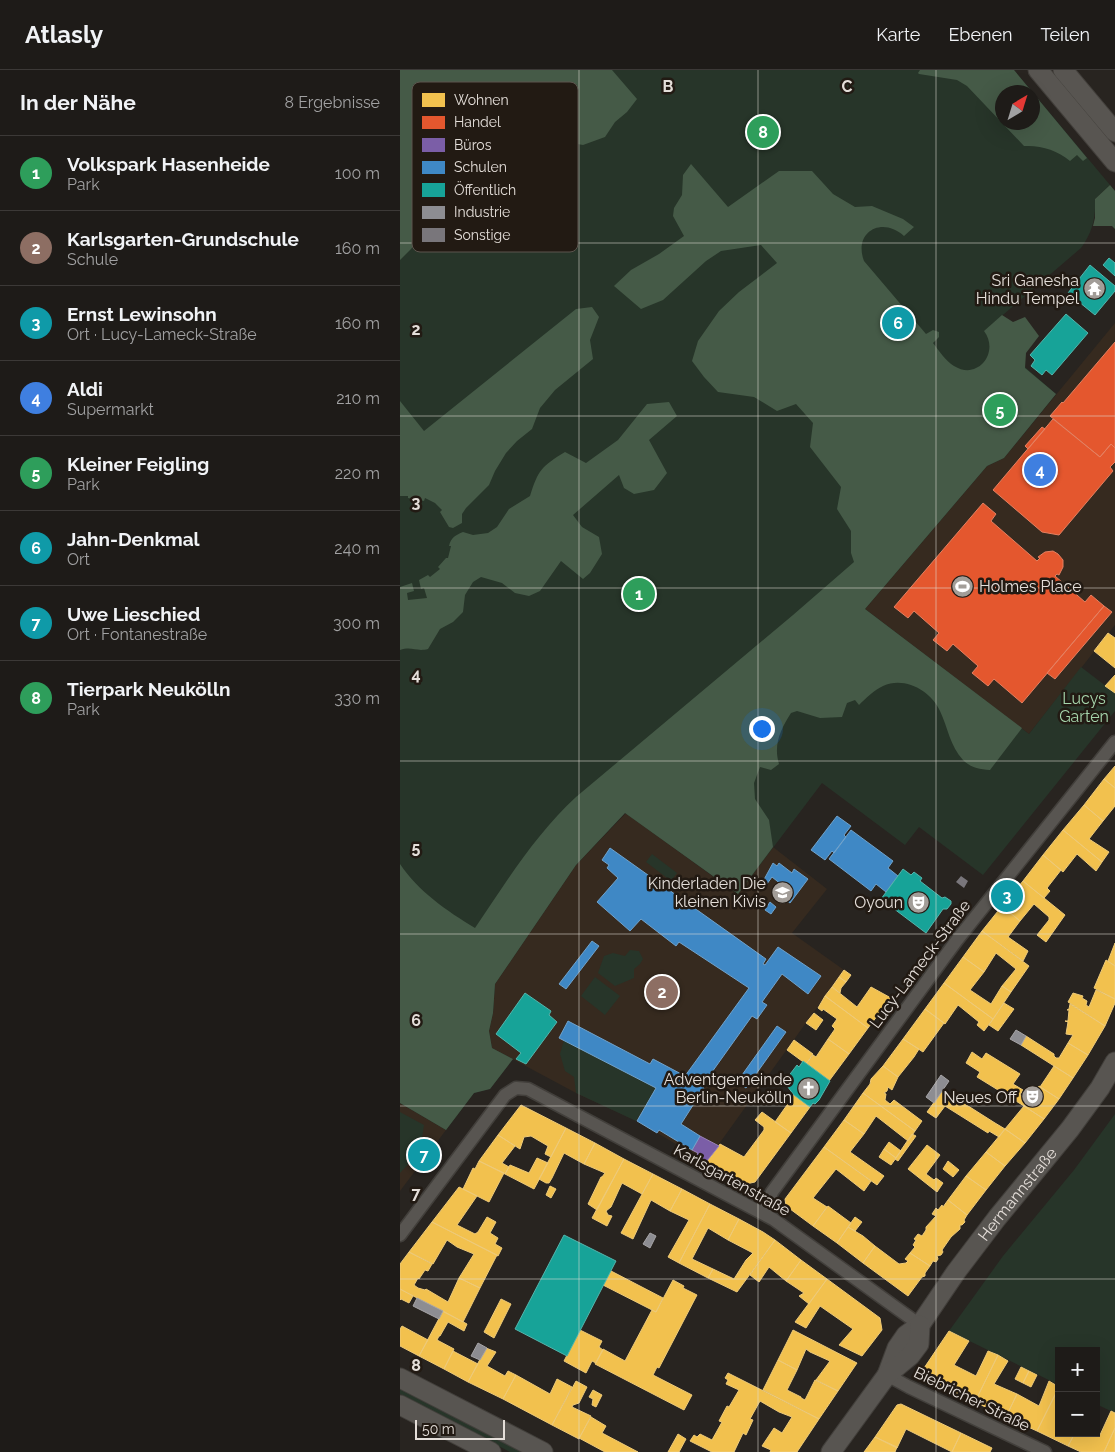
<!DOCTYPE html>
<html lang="de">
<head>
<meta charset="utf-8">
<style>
	body { margin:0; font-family:Raleway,sans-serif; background:#2b2825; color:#f1f3f6 }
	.controls { position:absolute; right:15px; bottom:15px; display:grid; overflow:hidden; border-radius:0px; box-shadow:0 5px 20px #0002 }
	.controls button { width:45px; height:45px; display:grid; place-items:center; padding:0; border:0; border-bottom:1px solid #3c3937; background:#1e1b18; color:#f1f3f6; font:25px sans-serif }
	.compass { position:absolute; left:595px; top:15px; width:45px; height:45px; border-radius:50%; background:#1e1b18; box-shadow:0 5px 20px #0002; rotate:38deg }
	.scale { position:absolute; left:15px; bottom:12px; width:90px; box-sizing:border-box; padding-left:5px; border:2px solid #e4ded9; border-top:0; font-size:14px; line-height:18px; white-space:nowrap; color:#e4ded9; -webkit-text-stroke:4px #221a13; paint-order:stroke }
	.you { position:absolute; left:361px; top:658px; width:18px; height:18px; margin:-12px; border:4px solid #fff; border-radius:50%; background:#1a73e8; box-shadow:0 0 0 8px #1a73e833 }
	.badge { display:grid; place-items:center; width:32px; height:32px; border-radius:50%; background:#a29d98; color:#fff; font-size:16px; font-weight:700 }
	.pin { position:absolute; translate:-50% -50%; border:2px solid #fff; box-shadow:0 1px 5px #0006 }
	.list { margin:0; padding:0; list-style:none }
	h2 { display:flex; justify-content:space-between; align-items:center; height:65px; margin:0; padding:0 20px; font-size:21px }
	h2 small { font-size:16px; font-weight:400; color:#a1a1a2 }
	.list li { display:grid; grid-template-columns:32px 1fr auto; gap:15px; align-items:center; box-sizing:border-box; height:75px; padding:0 20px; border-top:1px solid #3c3937 }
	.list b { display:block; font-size:19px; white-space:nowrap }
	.list p { margin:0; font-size:16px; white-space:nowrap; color:#a1a1a2 }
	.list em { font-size:16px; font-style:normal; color:#a1a1a2 }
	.map { position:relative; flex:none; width:715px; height:1382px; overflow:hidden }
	header { display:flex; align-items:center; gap:30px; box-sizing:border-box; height:70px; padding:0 25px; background:#1e1b18; border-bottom:1px solid #3c3937 }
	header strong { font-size:24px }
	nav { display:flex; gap:28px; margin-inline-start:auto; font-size:18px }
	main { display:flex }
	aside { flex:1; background:#1e1b18 }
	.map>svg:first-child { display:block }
	.built { fill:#362a1f }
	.green { fill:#273529; fill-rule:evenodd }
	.forest { fill:#455a47; fill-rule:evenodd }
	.homes { fill:#f2c14e; stroke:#eeca78 }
	.shops { fill:#e4572e; stroke:#e48061 }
	.offices { fill:#7b5ea7; stroke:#9a84b6 }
	.schools { fill:#3f88c5; stroke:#70a2cb }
	.public { fill:#17a398; stroke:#54b5ac }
	.industry { fill:#8d8d92; stroke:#a7a5a7 }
	.building { fill:#79767b }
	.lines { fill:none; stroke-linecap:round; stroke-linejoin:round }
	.minor-casing { stroke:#423f3b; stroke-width:15 }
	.secondary-casing { stroke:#423f3b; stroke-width:21 }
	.minor { stroke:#585551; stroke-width:12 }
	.secondary { stroke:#585551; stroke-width:19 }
	.grid { fill:none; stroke:#e4ded9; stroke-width:1; stroke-opacity:0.55 }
	.labels { text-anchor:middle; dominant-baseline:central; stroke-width:5; stroke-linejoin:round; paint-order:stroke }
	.poi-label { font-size:16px; fill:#e4ded9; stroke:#221a13; text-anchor:end }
	.park-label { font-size:16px; fill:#a6d5ac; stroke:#221a13 }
	.street-label { font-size:16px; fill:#e4ded9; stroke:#221a13 }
	.key { fill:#221a13; stroke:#5c554e; stroke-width:1 }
	.key-label { font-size:14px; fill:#e4ded9 }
	.grid-label { font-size:16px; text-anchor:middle; font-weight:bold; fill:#e4ded9; stroke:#221a13; stroke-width:5; stroke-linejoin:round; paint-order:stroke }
</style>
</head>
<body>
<header>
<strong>Atlasly</strong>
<nav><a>Karte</a><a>Ebenen</a><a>Teilen</a></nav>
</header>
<main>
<aside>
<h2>In der Nähe<small>8 Ergebnisse</small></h2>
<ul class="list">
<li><span class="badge" style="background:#2e9e5b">1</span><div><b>Volkspark Hasenheide</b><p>Park</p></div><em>100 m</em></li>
<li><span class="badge" style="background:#8d6e63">2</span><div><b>Karlsgarten-Grundschule</b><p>Schule</p></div><em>160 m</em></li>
<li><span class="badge" style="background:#0f9aa8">3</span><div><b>Ernst Lewinsohn</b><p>Ort · Lucy-Lameck-Straße</p></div><em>160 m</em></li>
<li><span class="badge" style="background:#3f7fe0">4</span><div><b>Aldi</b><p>Supermarkt</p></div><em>210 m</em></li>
<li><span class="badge" style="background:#2e9e5b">5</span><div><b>Kleiner Feigling</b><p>Park</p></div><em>220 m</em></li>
<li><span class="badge" style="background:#0f9aa8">6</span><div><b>Jahn-Denkmal</b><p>Ort</p></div><em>240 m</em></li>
<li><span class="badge" style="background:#0f9aa8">7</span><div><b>Uwe Lieschied</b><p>Ort · Fontanestraße</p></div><em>300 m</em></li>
<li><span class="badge" style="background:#2e9e5b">8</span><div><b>Tierpark Neukölln</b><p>Park</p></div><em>330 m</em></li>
</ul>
</aside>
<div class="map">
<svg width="715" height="1382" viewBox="0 0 715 1382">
	<rect width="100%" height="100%" fill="#282420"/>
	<path class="built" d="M715,253V555L629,664L465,539L587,396L604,388Z
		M226,743L337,824L373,777L427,819L392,863L444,900L306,1092L237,1051L176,1023L92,978L89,961L93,943L95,914L176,795Z
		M0,1033L46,1060L0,1121Z"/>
	<path class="green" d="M0,0H614L710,115L695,129C696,148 692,163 681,178L590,256L602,277L656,324L604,388L587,396L465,539L629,664L681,597L715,623V641L583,805L519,757L505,775L422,713L338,824L225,743L176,795L95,914L93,943L89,961L92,978L113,989L90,1019L74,1023L46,1060L0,1033ZM602,22H632V52H602Z
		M252,784L277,803L271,811L246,792Z
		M230,880L239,881L243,889L240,894L234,899V908L215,916L198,903L204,886L213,883L225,886Z
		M195,907L220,926L205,945L181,926Z
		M164,970L256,1018L236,1051L176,1023L174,1007L165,1001L160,984Z
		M0,1042L24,1055L20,1082L0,1103Z
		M715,1044V1343L696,1334V1281H659V1315L549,1261L603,1186L674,1100Z
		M0,1314L130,1382H110L0,1324Z"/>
	<path class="forest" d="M0,0H212L237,29L227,42L215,52L205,67L183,75L161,71L141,50L48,131L11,179L0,190Z
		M520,0H614L687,88L683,91L677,85L670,91C657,80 641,75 624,76L567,16L557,10L519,4L518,3ZM602,22H632V52H602Z
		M291,94L328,137L379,101H412L433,124L455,137L472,136L503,149L514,157L504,166C482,146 453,162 464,191L526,264L533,260L539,262V267L533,273C539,281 546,291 554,296C578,311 600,282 584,261L602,245L613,252L625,247L639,266L626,283L625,298L656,324L604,388L587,396L465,539L622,658L590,700C579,699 571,698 563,690C550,676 548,658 540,641C531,621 505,606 483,616C474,620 466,628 459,635L455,630L447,633L442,647L420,648L397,641L391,643C381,659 373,674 379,694L371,700L360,697L354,713L355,729L369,750L373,777L338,824L225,743L176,795L95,914L93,943L89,961L92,978L113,989L90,1019L74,1023L46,1060L0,1033V794C18,821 47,841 75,858C106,812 135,765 176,727L393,545L454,492L451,483V461L437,439L441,417L410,377L413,353L396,334L377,341L354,327L318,322L304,307L292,291L298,271L319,241L339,222L377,193L361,175L321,181L306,191L263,230L241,239L214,216L231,200L259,184L284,166L273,146L274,138L282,125L283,105Z
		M710,115L715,121V159L712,156H693L695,148V129Z
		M192,237L199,247L190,270L193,289L155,320L140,338L132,359L117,371L106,383L95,401L89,415L66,438L62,444V453L53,458L49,457L40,442L42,440L35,433L25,428L24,431L8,428V426H0V331L24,361L176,239Z
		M269,332L277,346L249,370L267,403L254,420L234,424L224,418L219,405L173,445L182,457L199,467L202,484L190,503L183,509L161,491L140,521L129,526L115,523L102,513L81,507L73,512L65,525L63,542L53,552L40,559L28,579C16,582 12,576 0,580V517L12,513L14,521L7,523L8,530L27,528L24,518L21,519L19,510L28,505L30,507L40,499L38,497L46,488H48L51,476H49C51,467 56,465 63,462L73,465L88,463L97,457L109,439L130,426C138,400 142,396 165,382L186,393L218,370L247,334Z"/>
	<path class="homes" d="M708,563L715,568V598L694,581Z
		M715,605V623L705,616Z
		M715,696V718L704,709Z
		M704,709L715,718V736L703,751L684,735Z
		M684,735L703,751L689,769L709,782L702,792L663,760Z
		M663,760L702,792L696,801L677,784L663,802L643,785Z
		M643,785L661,800L647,818L650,821L644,828L623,811Z
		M623,811L665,845L646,872L637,865L649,850V847L634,834L620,851L602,836Z
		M602,836L620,851L608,867L628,881L623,891L582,861Z
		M582,861L629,896L611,922L602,916L616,899L596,883L584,902L563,887Z
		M715,873V896L708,891Z
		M563,887L584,902L570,920L591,934L602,916L611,922L593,949L544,913Z
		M706,890L715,896V929L694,918Z
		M444,900L451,905L446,912L439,907Z
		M439,907L446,912L441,918L440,923L432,917Z
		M544,913L593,949L584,961L577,955L579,952L558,935L545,954L525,939Z
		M432,917L457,937L471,917L491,928L468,958L425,926Z
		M696,920L715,929V933L705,956L668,932L673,923L683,926L682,928L687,931L686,935L689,937Z
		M425,926L468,958L449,984L428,969L435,959L432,956L437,949L423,939L422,941L418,938Z
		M604,933L614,939L598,961L589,955Z
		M670,934L705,956L688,985L668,973L673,965L666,964L668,952L665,951H668L669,940H667L669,939Z
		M525,939L544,953L523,982L503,969Z
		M414,943L423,950L416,960L406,953Z
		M626,966L654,984V986L656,988H659L668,973L688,985L673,1008L621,975Z
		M428,969L449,984L429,1011L406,994L413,985L416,987Z
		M503,969L519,979L514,987L498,1007L483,996Z
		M394,970L413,984L406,994L387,980Z
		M572,982L582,989L586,983L620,1004L613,1014L623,1020L620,1025L628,1030L624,1036L577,1007L580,1002L566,993Z
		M483,996L498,1007L492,1020L488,1017L487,1021L484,1023L486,1024L485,1030L490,1034L494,1030L522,1051L515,1061L463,1023L470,1014L471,1009Z
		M654,996L673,1008L659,1029L640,1017Z
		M639,1016L659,1029L644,1049L624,1036Z
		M543,1020L595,1053L605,1059L599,1067L589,1061L588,1063L545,1036L536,1048L527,1042Z
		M463,1023L515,1061L508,1071L476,1046L464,1064L444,1050Z
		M394,1025L410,1037L391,1063L375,1052Z
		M121,1035L166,1058L151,1087L145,1084L148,1076L131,1066L124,1067L120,1079L98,1065Z
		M624,1036L644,1049L625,1073L605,1059Z
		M362,1042L391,1063L355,1112L346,1114L306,1093L320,1074L344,1087L364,1060V1057L355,1050Z
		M444,1050L464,1064L450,1082L484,1106L477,1115L424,1077Z
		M166,1058L195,1073L184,1094L164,1083L152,1108L149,1113H146L139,1109Z
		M605,1059L625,1073L605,1096L586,1082Z
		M512,1064L516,1066L498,1091L495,1089Z
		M98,1065L115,1076L102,1093L109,1097L105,1104L79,1091Z
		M489,1072L501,1081L496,1088L484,1079Z
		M195,1073L224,1089L197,1140L188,1134L201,1107H202L205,1103L184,1094Z
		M527,1075L540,1085L526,1104L534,1110L536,1108L543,1113L537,1122L508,1099Z
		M424,1077L471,1111L464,1121L436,1099L413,1128L427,1137L413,1156L386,1136L385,1129Z
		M484,1079L496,1088L491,1095L479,1087Z
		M586,1082L605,1096L586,1120L566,1106Z
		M137,1088L148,1093L134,1119L105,1104L110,1095L129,1103Z
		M224,1089L253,1104L242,1124L222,1113L211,1137L206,1141L208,1145L212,1146L207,1156L192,1148Z
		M79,1091L104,1103L89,1132L63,1119L73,1098L75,1099Z
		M548,1091L559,1100L553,1107L543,1099Z
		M253,1104L282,1119L270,1141L251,1130L233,1169L221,1163Z
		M566,1106L586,1120L567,1145L548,1130Z
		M150,1116L156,1119L151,1128L146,1125Z
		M59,1117L77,1126L57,1155L75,1164L78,1162L87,1147L96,1152L90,1163L98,1168L95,1174L102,1178L98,1186L32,1152Z
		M282,1119L310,1134L279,1193L268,1187L289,1150L270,1141Z
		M548,1130L567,1145L564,1150L565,1152L562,1155H560V1159L551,1167L542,1180L543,1182L541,1185L537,1186L538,1189L536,1192L533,1191L530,1196L510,1183L515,1177L513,1175L516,1170L514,1169L518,1164L522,1166L526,1160V1157L536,1146L532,1144L536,1138L538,1140L542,1135L543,1137Z
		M310,1134L339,1149L328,1170L308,1158L306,1162L292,1189L313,1199L308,1208L279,1193Z
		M428,1136L451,1153L437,1173L413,1156Z
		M455,1147L462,1152L455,1161L448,1157Z
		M339,1149L363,1162L375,1170L337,1222L308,1208L313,1199L334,1209L346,1190L353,1183L328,1170Z
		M32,1152L97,1185L80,1218L59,1208L74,1184L57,1177L47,1170L33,1194L9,1182Z
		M448,1157L463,1166L475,1176L463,1193L437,1173Z
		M375,1170L401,1190L386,1211L369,1197L359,1212L350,1205Z
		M475,1176L499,1194L506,1193L508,1191L505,1189L510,1183L530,1196L525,1203V1206L522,1207L508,1226L463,1193Z
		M9,1182L32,1194L28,1201L25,1200L19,1209L18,1208L14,1215L18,1218L25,1220L26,1219L48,1232L59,1208L80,1218L63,1252L0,1219V1194Z
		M401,1190L427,1209L409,1234L399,1226L404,1223L386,1211Z
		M211,1201L263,1228L256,1242L203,1215Z
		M427,1209L480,1248L482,1260L462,1286L439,1275L453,1259L420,1236L406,1258L395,1252Z
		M273,1210L284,1216L283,1218L297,1225L259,1298L257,1297L253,1305L292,1325L284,1340L195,1294L203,1279L225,1291L252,1240L256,1242Z
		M0,1219L13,1226L9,1233L1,1229L0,1230Z
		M101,1229L111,1234L94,1268L84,1262Z
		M43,1241L67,1254L64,1261L48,1252L40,1266H39L37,1270L54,1279L44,1299L19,1286Z
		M2,1256L28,1270L19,1286L0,1276V1259Z
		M180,1260L202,1271L199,1277L203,1280L196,1293L192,1291L186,1303L164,1291Z
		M393,1260L457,1293L438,1321L416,1310L430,1291L410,1282L406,1279L397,1300L378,1290Z
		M549,1261L569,1271L554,1295L576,1306L588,1281L598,1285L575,1332L522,1306L520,1304Z
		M86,1278L96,1282L87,1296L105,1306L108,1301L116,1305L103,1329L68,1312Z
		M53,1281L78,1294L68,1312L44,1299Z
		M598,1285L608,1291L594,1314L617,1324L606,1347L575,1332Z
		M378,1290L397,1300L387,1320L401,1327V1328L405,1330L415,1310L438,1321L419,1349L363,1320Z
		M621,1297L629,1301L623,1313L615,1309Z
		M629,1301L637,1305L631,1317L623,1313Z
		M328,1303L419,1349L397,1382H370L371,1380L362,1376L374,1358L382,1363L392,1347L379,1342L360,1331L350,1349L353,1350L346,1365L343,1363L334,1382H312L290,1371L294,1365L297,1367L300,1364L312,1370L322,1352L319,1351L327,1336L329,1337L339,1320L326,1314L328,1310L325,1308Z
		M116,1305L150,1324L157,1309L172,1317L152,1355L103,1329Z
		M176,1311L187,1317L179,1333L173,1335L172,1337L191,1346L179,1369L152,1355Z
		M649,1311L659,1317L637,1361L606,1347L617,1324L639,1336Z
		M659,1317V1340L656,1345L659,1346V1363H675L668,1376L637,1361Z
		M193,1320L202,1325L196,1337L192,1335L193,1329L189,1327Z
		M501,1334L561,1363L552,1382L506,1359L497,1378L475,1367L497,1335Z
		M711,1341L715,1343V1358L704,1382H681L668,1376L675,1363L696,1362L700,1365Z
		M191,1347L206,1356L202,1363L238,1382H205L179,1368Z
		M715,1358V1382H704Z
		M561,1363L592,1378L590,1382H552Z
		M278,1364L286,1369L279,1382H268Z
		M475,1367L497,1377L495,1382H464Z"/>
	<path class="shops" d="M715,272V378L711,374L700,387L650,346L662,332L663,333Z
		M653,349L700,387L711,374L715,378V392L710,397L713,401L659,465L642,462L593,420Z
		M642,357L645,359L628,379L625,376Z
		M583,433L596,444L591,451L637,491L640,488L638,487L645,482L653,481L658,484L663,490V497L659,505L657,504L655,506L685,532L691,525L704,536L622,633L594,609L588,616L572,603L578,596L553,574L547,581L533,570L539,563L514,541L508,548L494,537Z
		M704,536L712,542L655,609L647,603Z"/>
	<path class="offices" d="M300,1066L319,1076L306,1092L296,1086L298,1083L292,1080Z"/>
	<path class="schools" d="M437,746L451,756L444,765L446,767L434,783L432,781L425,790L411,780Z
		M451,760L493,791L488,798L498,806L486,822L476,814L471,821L429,789Z
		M210,778L366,889L363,894L365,895L378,877L421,906L408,924L382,904L362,932L367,935L357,949L352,946L302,1016L304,1018L281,1054L300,1066L292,1080L259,1060L257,1063L237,1051L256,1018L159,968L168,951L250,994L253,989L285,1006L349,918L279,872L276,876L241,849L230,861L197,832L218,808L207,798L209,795L202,790Z
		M373,793L377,796L379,793L392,803L394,799L408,809L390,833L376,822L382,815L372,807L364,818L359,815H361Z
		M370,832L376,837L371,844L365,840Z
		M192,871L199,876L166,919L159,914Z
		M377,956L386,962L346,1018L337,1012Z"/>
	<path class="public" d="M709,188L715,193V206L703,195Z
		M690,195L715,216V221L695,245L668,223Z
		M666,244L688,263L652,305L646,300L642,305L631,296L635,290L630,285Z
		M503,799L511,805L514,802L522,808L520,811L542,828L545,827L551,831V834L547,839H543L526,863L481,829Z
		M125,923L151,941L149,945L157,952L126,994L116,989L121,983L96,964Z
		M403,991L430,1011L419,1030L415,1034L413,1033L410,1037L394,1025L384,1012L397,995L399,997Z
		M164,1165L216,1191L167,1286L115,1259Z"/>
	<path class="industry" d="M616,960L626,966L621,975L610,969Z
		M541,1005L549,1011L534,1033L526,1027Z
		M250,1163L256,1166L250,1178L243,1174Z
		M17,1228L43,1241L39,1249L13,1236Z
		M78,1273L87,1278L80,1290L71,1286Z"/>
	<path class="building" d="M366,54L373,60L368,67L361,62Z
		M561,806L568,811L564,818L556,812Z"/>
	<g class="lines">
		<defs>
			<path id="minor" d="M364,1143L372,1122L557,870L715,672
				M0,1165L105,1025L116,1018L128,1019L373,1149L520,1255
				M487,1305L509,1317L645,1382"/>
			<g id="secondary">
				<path d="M638,0L715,92"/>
				<path d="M663,0L715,62"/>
				<path id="s1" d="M487,1305L497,1278L506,1265L520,1255L556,1202L597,1148L670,1059L700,1018L715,992"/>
				<path d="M0,1308L143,1382"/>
				<path d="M0,1335L91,1382"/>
				<path d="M431,1382L487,1305L510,1286L519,1274L520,1255"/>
			</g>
		</defs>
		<use href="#minor" class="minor-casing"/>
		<use href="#secondary" class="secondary-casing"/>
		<use href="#minor" class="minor"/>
		<use href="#secondary" class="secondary"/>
	</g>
	<path class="grid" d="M179,0V1382M358,0V1382M536,0V1382M0,173H715M0,346H715M0,518H715M0,691H715M0,864H715M0,1036H715M0,1209H715"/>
	<defs>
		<symbol id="temple-disc" viewBox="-11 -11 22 22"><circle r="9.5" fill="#a29d98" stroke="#221a13"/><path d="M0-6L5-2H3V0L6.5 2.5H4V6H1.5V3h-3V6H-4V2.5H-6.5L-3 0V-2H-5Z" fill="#fff"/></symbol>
		<symbol id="stadium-disc" viewBox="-11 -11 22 22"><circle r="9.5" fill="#a29d98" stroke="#221a13"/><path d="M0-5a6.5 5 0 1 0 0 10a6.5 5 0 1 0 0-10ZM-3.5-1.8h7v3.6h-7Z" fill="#fff"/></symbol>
		<symbol id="school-disc" viewBox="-11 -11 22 22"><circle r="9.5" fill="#a29d98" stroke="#221a13"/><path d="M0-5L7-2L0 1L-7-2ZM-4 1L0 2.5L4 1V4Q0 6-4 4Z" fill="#fff"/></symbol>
		<symbol id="theatre-disc" viewBox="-11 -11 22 22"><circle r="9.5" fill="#a29d98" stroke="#221a13"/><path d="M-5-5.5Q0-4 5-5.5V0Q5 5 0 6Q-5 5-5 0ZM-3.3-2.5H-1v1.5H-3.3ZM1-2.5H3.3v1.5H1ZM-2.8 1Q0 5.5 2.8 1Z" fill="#fff"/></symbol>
		<symbol id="church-disc" viewBox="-11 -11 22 22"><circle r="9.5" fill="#a29d98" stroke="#221a13"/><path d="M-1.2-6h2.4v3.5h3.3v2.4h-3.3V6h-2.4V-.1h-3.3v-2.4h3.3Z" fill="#fff"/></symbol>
	</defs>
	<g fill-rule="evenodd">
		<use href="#temple-disc" x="682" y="206" width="25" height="25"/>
		<use href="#stadium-disc" x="550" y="504" width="25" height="25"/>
		<use href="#school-disc" x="370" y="810" width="25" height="25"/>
		<use href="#theatre-disc" x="506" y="820" width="25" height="25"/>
		<use href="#church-disc" x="396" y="1006" width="25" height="25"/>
		<use href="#theatre-disc" x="620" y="1014" width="25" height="25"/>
	</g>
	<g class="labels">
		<g class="poi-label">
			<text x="679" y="210">Sri Ganesha<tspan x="679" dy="18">Hindu Tempel</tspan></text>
			<text x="579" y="516" text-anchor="start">Holmes Place</text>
			<text x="366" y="813">Kinderladen Die<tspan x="366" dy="18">kleinen Kivis</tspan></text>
			<text x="503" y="832">Oyoun</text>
			<text x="392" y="1009">Adventgemeinde<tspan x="392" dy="18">Berlin-Neukölln</tspan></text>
			<text x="617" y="1027">Neues Off</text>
		</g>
		<g class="park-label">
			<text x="684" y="628">Lucys<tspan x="684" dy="18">Garten</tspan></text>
		</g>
		<g class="street-label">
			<text transform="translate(520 894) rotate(-53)">Lucy-Lameck-Straße</text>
			<text transform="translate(332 1110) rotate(29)">Karlsgartenstraße</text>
			<text stroke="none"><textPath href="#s1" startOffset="225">Hermannstraße</textPath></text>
			<text transform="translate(572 1329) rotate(26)">Biebricher Straße</text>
		</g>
	</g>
	<rect x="12" y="12" width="166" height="170" rx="8" class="key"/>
	<rect x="22" y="23" width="23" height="14" fill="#f2c14e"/>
	<rect x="22" y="46" width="23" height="13" fill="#e4572e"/>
	<rect x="22" y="68" width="23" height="14" fill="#7b5ea7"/>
	<rect x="22" y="91" width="23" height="13" fill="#3f88c5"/>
	<rect x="22" y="113" width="23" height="14" fill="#17a398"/>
	<rect x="22" y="136" width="23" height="13" fill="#8d8d92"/>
	<rect x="22" y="158" width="23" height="14" fill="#79767b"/>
	<g class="key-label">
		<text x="54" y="35">Wohnen</text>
		<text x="54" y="57">Handel</text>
		<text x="54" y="80">Büros</text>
		<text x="54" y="102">Schulen</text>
		<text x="54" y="125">Öffentlich</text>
		<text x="54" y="147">Industrie</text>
		<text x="54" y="170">Sonstige</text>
	</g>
	<g class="grid-label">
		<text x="268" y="22">B</text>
		<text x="447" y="22">C</text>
		<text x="16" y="265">2</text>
		<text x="16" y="438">3</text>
		<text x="16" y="610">4</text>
		<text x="16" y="783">5</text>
		<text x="16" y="956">6</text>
		<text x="16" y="1129">7</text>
		<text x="16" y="1301">8</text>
	</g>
</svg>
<div class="controls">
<button>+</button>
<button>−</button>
</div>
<svg class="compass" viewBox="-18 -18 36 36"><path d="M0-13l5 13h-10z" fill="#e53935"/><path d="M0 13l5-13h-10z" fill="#a1a1a2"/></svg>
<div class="scale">50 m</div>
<div class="you"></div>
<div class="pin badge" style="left:239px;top:524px;background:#2e9e5b">1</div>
<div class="pin badge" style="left:262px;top:922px;background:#8d6e63">2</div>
<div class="pin badge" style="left:607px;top:826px;background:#0f9aa8">3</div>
<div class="pin badge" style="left:640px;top:400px;background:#3f7fe0">4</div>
<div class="pin badge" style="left:600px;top:340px;background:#2e9e5b">5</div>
<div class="pin badge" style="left:498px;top:253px;background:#0f9aa8">6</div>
<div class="pin badge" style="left:24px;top:1085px;background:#0f9aa8">7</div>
<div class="pin badge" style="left:363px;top:62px;background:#2e9e5b">8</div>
</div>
</main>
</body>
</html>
